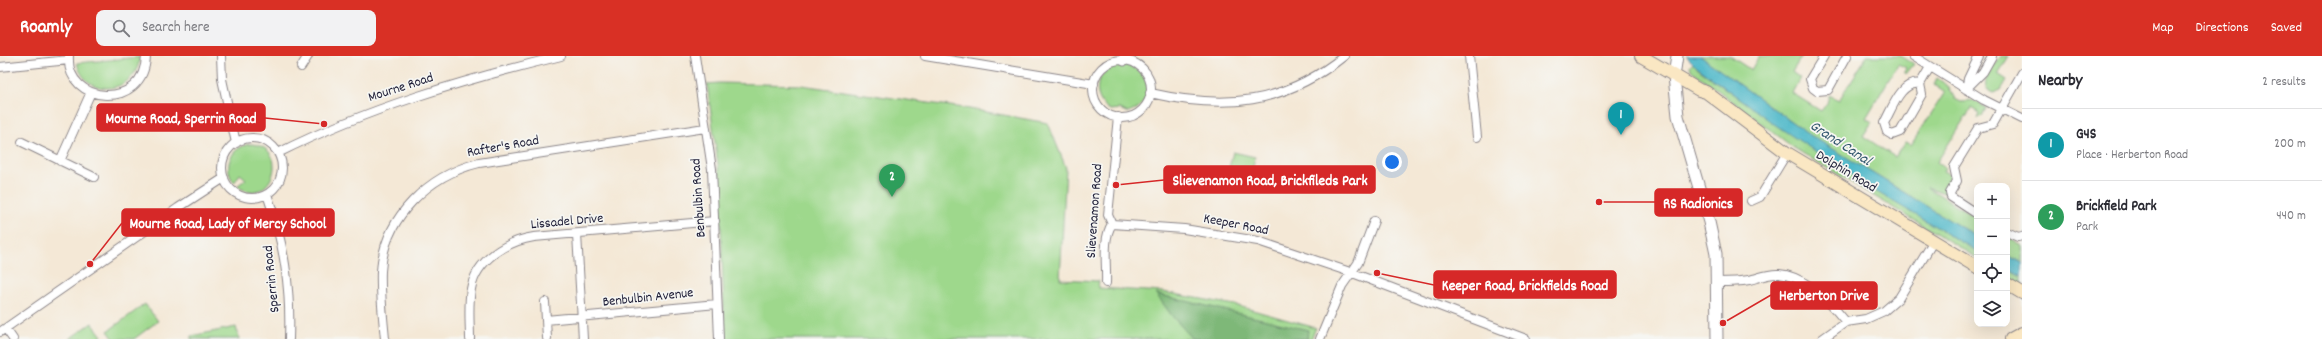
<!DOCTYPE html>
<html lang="en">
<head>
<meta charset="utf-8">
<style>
	body { margin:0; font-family:Dekko,sans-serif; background:#f2f2f3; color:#2b2b33 }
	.controls { position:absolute; right:12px; bottom:12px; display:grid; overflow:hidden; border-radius:8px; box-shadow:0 4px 16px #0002 }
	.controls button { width:36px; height:36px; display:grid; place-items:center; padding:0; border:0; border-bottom:1px solid #e1e1e2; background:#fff; color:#2b2b33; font:20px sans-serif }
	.you { position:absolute; left:1392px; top:106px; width:14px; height:14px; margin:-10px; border:3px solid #fff; border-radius:50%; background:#1a73e8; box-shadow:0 0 0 6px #1a73e833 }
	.badge { display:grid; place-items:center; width:26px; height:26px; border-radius:50%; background:#d93025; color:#fff; font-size:13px; font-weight:700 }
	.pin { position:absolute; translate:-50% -33px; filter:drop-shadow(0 1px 2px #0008) }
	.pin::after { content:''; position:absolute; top:21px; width:14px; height:12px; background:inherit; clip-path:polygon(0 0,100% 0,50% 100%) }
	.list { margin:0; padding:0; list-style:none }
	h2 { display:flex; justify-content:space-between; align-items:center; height:52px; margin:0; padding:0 16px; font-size:17px }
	h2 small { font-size:13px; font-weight:400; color:#7c7c81 }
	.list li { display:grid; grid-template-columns:26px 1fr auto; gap:12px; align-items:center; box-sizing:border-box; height:72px; padding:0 16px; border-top:1px solid #e1e1e2 }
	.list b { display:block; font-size:15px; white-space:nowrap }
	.list p { margin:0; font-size:13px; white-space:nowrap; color:#7c7c81 }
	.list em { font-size:13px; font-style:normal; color:#7c7c81 }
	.icon { flex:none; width:22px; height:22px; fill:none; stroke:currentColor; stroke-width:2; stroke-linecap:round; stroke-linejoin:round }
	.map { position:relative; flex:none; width:2022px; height:283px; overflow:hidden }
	header { display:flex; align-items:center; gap:24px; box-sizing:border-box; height:56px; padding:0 20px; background:#d93025; color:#fff }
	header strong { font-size:19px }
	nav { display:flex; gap:22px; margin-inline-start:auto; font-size:14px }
	.search { width:280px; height:36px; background:#f2f2f3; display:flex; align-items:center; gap:10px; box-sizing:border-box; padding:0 14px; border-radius:8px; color:#7c7c81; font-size:15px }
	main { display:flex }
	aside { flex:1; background:#fff }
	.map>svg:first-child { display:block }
	.green { fill:#9ed88c; stroke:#607d64 }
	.forest { fill:#7eb878; stroke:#506d5a }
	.water { fill:#4db8c9; stroke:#386d82 }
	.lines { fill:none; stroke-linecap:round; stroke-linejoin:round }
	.minor-casing { stroke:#8b8588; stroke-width:10 }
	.tertiary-casing { stroke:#8b8588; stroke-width:13 }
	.secondary-casing { stroke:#8b8588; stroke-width:14 }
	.minor { stroke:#fff; stroke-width:8 }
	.tertiary { stroke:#fff; stroke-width:11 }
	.secondary { stroke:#fae7c3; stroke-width:12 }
	.labels { text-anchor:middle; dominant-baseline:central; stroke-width:3.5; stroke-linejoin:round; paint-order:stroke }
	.street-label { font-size:14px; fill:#22223b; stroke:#f6f6f2 }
	.water-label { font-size:15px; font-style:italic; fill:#31566d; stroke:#f6f6f2 }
	.leader { fill:none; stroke:#d62828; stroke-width:1.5 }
	.callout-dot { fill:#d62828; stroke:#f6f6f2; stroke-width:1.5 }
	.callout { fill:#d62828; stroke:#d62828; stroke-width:1.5 }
	.callout-label { font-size:15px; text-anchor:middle; font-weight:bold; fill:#fff }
</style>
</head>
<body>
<header>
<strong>Roamly</strong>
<div class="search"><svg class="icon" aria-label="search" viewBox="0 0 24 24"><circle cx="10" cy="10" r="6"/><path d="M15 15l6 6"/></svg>Search here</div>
<nav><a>Map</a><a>Directions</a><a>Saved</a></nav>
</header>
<main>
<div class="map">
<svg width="2022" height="283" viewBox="0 0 2022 283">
	<rect width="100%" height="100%" fill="#f6f6f2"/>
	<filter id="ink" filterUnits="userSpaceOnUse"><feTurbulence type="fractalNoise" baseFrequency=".025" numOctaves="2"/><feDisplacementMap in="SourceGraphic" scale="8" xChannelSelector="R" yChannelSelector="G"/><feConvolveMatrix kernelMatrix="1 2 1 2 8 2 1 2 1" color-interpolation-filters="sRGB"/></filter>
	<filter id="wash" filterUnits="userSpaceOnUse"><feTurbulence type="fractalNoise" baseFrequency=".012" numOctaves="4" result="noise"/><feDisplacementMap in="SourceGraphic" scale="16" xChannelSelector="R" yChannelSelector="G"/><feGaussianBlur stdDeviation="0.9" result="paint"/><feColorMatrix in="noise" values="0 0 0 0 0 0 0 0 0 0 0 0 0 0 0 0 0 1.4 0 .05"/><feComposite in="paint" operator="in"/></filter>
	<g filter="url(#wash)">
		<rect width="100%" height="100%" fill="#f4e8d6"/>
		<path class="green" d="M1700,0H1730L1751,14L1759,0H1802L1792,16L1800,22L1792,37L1821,55L1827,47L1829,39L1839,44L1867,0H1901L1914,8L1906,18L1904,16L1906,12L1898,8L1866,62L1872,66L1863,80L1895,101L1905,86L1911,89L1945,36L1934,28L1937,22L1948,30L1955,43L1961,46L1975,45L1986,52L1982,60L1977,62L1979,57L1971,52L1937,106L1945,112L1943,115L1954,120L1953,127L1947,138L1927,131L1977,162V181L1810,79Z
			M2001,0H2009L1998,18L2007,24L2001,34L1993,37C1975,30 1994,10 2001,0Z
			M140,1C136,38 86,44 77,7Z
			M1693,6L1698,13C1789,79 1880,138 1977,195V202L1794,92L1691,14L1690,9Z
			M1121,8C1151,12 1158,47 1128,57L1120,53L1110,54C1088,41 1097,11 1121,8Z
			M719,27L801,29L964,52L1048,67L1066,112L1060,223L1099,225L1098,232L1163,236L1235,249L1316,272L1311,283H725L719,116L707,28Z
			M251,88C293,91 271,154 237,130L246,123L240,118L234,127C222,111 231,90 251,88Z
			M1233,96L1255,101L1252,116L1229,112Z
			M2007,181L2022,190V207L2007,199Z
			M2007,212L2022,220V229L2007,220Z
			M145,248L158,265L134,283H114L108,275Z
			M92,267L102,280L98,283H69Z
			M236,271L239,283H191V280Z"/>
		<path class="forest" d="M1156,238L1308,274L1307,283H1193L1172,260Z"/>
		<path class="water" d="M1686,0H1700L1810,79L1977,181V195L1877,136L1774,68L1698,12Z
			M2007,199L2022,207V220L2007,212Z"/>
	</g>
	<g filter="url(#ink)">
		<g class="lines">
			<defs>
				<path id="minor" d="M69,0C65,49 145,55 146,0
					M221,0L222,23L236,87
					M695,0L712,113L719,283
					M925,0L1094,28
					M1469,0L1477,81
					M1824,0L1810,23L1813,32L1817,35L1828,34L1847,0
					M1913,0L1984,44L2022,63
					M1093 33a29 29 0 1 1 58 0a29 29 0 1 1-58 0Z
					M0,11L69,4
					M301,11L308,0
					M1920,28C1901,24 1892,53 1884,67L1887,76L1892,79L1900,76L1922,38L1920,28L1930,11
					M1966,33L1983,16L1992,0
					M1966,33L1968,23L1979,0
					M1150,37C1225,54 1283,49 1344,0
					M222 112a30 30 0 1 1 60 0a30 30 0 1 1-60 0Z
					M22,86L94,121
					M278,97C368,52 463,24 561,0
					M60,105L91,36
					M267,138C284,187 291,231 289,283
					M1751,145L1760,141L1787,97
					M1977,158L1951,141L1950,137L1957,125L1954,111L1978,72L1993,68L2022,17
					M1112,168L1184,173L1258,185L1350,216L1526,283
					M1112,168L1108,159L1118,61
					M2007,176L2018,181L2022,180
					M577,178L583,283
					M1718,226C1728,226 1738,226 1749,224C1759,222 1768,217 1779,218C1806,220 1830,246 1846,266
					M1106,227C1107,210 1102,183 1112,168
					M545,246L547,282
					M546,264L717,248
					M6,273L13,283
					M0,276L178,152L224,122
					M385,283C383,261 380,238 381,215C384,161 429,119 479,107L705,72
					M470,283C470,267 468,249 471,233C476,204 507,185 534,181L715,165
					M1320,283L1342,230L1358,207L1374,165
					M1822,283L1846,266L1866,263L1884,255L1899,242L1933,186"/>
				<path id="tertiary" d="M1677,0L1674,20L1678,60L1709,166L1716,198L1717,283
					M1124,4L1125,0"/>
				<path id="secondary" d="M1641,0L1699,34L1706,36L1787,97L1977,211
					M2007,228L2022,237
					M2011,283L2022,277"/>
			</defs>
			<use href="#minor" class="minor-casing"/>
			<use href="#tertiary" class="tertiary-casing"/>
			<use href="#secondary" class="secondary-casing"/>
			<use href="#minor" class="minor"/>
			<use href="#tertiary" class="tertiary"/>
			<use href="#secondary" class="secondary"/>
		</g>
	</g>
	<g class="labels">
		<g class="street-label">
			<text transform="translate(401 32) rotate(-18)">Mourne Road</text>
			<text transform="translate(503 91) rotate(-10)">Rafter's Road</text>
			<text transform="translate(1846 116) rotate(31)">Dolphin Road</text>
			<text transform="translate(699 142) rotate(-94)">Benbulbin Road</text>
			<text transform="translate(1095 155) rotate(-86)">Slievenamon Road</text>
			<text transform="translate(567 166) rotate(-5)">Lissadel Drive</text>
			<text transform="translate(1236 169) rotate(11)">Keeper Road</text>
			<text transform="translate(272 223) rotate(-96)">Sperrin Road</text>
			<text transform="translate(648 242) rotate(-6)">Benbulbin Avenue</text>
		</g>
		<g class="water-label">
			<text transform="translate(1840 88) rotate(33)">Grand Canal</text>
		</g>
	</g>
	<path class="leader" d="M324 68L265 62M1116 129L1164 124M1599 146L1655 146M90 208L122 167M1377 217L1434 229M1723 267L1771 239"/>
	<g class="callout-dot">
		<circle cx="324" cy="68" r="4"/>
		<circle cx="1116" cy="129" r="4"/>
		<circle cx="1599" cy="146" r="4"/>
		<circle cx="90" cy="208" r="4"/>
		<circle cx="1377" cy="217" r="4"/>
		<circle cx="1723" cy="267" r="4"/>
	</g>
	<g class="callout">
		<rect x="97" y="48" width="168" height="27" rx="4"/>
		<rect x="1164" y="110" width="211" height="27" rx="4"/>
		<rect x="1655" y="133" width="87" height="27" rx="4"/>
		<rect x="122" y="153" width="212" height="27" rx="4"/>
		<rect x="1434" y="215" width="182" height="27" rx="4"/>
		<rect x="1771" y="226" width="106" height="27" rx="4"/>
	</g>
	<g class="callout-label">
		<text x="181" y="67">Mourne Road, Sperrin Road</text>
		<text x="1270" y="129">Slievenamon Road, Brickfileds Park</text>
		<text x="1698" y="152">RS Radionics</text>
		<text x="228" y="172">Mourne Road, Lady of Mercy School</text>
		<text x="1525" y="234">Keeper Road, Brickfields Road</text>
		<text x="1824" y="244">Herberton Drive</text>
	</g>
</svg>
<div class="controls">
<button>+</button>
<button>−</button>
<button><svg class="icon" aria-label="locate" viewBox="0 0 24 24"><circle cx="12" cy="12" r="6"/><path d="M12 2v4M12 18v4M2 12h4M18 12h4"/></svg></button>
<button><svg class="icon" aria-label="layers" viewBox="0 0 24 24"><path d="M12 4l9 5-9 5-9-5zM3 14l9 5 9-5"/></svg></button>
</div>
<div class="you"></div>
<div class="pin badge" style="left:1621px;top:79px;background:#0f9aa8">1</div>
<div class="pin badge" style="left:892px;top:141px;background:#2e9e5b">2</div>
</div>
<aside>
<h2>Nearby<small>2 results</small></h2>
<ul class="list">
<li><span class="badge" style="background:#0f9aa8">1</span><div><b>G4S</b><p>Place · Herberton Road</p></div><em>200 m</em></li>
<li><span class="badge" style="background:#2e9e5b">2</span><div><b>Brickfield Park</b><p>Park</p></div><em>440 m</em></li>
</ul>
</aside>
</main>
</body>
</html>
